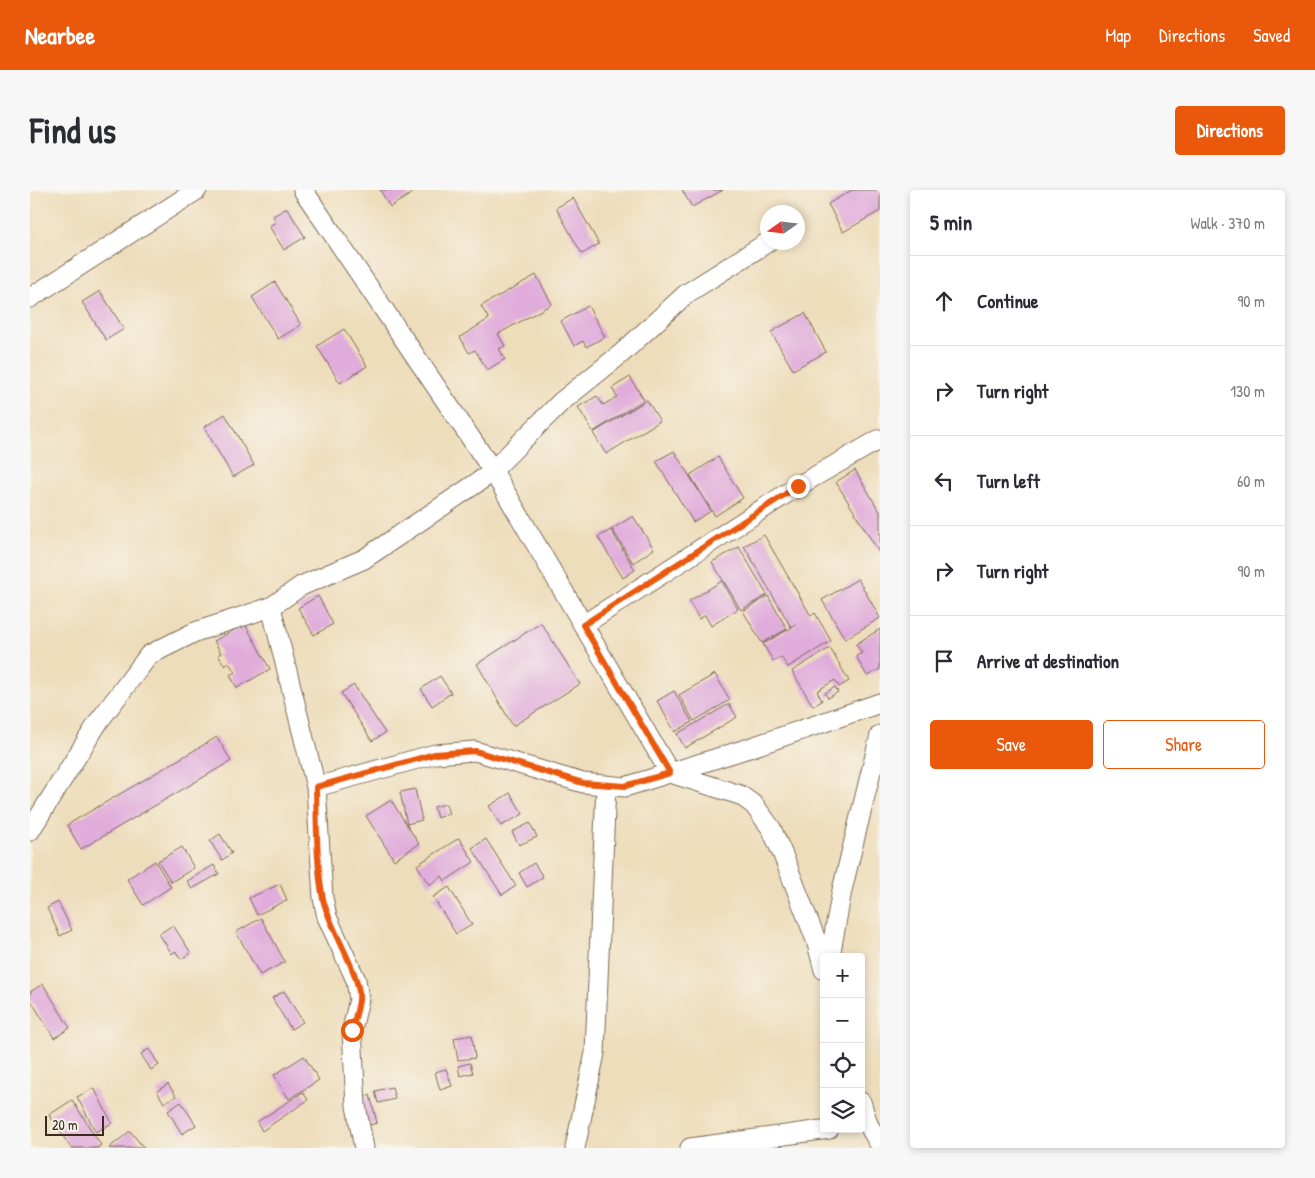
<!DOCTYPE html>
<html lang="en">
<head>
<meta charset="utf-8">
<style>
	body { margin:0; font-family:"Patrick Hand",sans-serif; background:#f7f7f7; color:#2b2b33 }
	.controls { position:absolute; right:15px; bottom:15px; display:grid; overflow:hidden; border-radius:5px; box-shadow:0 2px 8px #0003 }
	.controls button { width:45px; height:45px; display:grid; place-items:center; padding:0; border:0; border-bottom:1px solid #e1e1e2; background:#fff; color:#2b2b33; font:25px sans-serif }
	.compass { position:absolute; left:730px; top:15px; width:45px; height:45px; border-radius:50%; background:#fff; box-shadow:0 2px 8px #0003; rotate:256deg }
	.scale { position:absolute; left:15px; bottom:12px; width:59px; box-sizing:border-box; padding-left:5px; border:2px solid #3b2a1e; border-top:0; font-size:14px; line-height:18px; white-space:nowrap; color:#3b2a1e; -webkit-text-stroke:4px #f7f3e8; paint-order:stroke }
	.stop { position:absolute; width:15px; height:15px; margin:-11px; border:4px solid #ea580c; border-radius:50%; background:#fff }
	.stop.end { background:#ea580c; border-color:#fff; box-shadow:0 1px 5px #0008 }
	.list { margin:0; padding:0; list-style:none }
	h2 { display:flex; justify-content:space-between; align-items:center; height:65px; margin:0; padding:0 20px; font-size:21px }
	h2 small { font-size:16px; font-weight:400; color:#7c7c81 }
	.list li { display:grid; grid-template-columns:32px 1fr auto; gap:15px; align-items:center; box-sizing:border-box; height:90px; padding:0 20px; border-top:1px solid #e1e1e2 }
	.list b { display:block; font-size:19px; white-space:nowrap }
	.list em { font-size:16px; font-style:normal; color:#7c7c81 }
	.actions { display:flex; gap:10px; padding:15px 20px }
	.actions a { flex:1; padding:11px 0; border:1px solid #ea580c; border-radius:5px; text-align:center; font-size:18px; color:#ea580c }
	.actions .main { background:#ea580c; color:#fff }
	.icon { flex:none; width:28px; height:28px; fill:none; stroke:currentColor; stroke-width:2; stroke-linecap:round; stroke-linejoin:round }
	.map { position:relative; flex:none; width:850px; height:958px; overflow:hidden; border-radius:5px }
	header { display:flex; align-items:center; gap:30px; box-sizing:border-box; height:70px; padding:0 25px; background:#ea580c; color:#fff }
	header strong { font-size:24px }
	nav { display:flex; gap:28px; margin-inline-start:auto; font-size:18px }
	.intro { display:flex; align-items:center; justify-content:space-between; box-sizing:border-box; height:120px; padding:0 30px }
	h1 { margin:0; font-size:35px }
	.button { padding:12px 22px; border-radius:5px; background:#ea580c; color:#fff; font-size:18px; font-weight:700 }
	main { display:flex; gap:30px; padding:0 30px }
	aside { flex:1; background:#fff; border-radius:5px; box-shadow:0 2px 8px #0003 }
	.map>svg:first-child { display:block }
	.building { fill:#e0acdb }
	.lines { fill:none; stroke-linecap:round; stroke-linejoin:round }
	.minor-casing { stroke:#7a6955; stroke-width:21 }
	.minor { stroke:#fff; stroke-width:19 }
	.route { stroke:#ea580c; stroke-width:6 }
</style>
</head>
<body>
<header>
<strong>Nearbee</strong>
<nav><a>Map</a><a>Directions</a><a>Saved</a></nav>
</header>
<div class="intro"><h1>Find us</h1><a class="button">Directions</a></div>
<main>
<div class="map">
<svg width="850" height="958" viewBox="0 0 850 958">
	<rect width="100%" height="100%" fill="#f7f3e8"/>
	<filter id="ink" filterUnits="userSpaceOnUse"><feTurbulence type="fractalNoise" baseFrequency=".02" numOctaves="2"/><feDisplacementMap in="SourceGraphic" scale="10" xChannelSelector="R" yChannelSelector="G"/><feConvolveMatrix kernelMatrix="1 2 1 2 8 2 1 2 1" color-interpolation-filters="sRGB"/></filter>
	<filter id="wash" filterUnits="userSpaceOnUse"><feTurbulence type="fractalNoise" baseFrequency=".0096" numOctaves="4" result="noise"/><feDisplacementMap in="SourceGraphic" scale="20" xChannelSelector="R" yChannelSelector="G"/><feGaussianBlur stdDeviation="1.12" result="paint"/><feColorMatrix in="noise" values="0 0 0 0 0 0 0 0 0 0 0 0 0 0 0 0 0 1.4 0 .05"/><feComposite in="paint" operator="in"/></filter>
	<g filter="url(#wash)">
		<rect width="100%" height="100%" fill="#edb"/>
		<g id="blocks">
			<path class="building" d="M350,0H383L384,2L360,17Z
				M652,0H693L662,17Z
				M822,0H850V21L813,42L798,14Z
				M543,8L569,54L552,64L526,18Z
				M257,18L275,47L254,60L239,36L246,32L243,26Z
				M506,85L522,114L468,144L475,156L469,159L475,169L457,180L445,160L439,163L430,147L459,129L451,116Z
				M245,92L271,135L248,149L222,107Z
				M70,101L94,139L76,150L52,112Z
				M558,116L575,147L556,157L553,151L544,156L531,131Z
				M775,123L796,162L763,180L741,142Z
				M314,139L337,176L310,193L287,156Z
				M600,187L614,210L563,242L548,217L567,206L573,215L587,207L582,198Z
				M617,210L630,231L576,264L563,243Z
				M195,224L224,275L203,287L174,237Z
				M644,261L681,321L663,332L626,271Z
				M688,267L713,308L685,326L660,285Z
				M825,280L850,322V364L806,292Z
				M603,326L624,359L603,373L582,339Z
				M581,340L605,380L593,388L568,347Z
				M734,345L781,426L785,423L801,451L758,477L751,467L743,471L733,454L766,435L761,437L714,356Z
				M709,357L737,405L711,420L682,372Z
				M828,389L850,428L815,449L792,410Z
				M692,391L708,419L681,436L675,425L669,429L659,411Z
				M288,406L303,434L284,445L268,418Z
				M738,406L757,439L732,453L713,421Z
				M511,433L550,494L483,536L447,474Z
				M215,434L240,479L207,498L200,485L205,482L199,473L195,476L188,465L191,463L184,451Z
				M850,439V479L837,486L826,466L832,463L826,454Z
				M800,458L819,491L809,497L805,490L787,501L792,511L783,516L762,481Z
				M685,484L700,510L664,531L649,505Z
				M410,486L421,503L402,516L391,499Z
				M324,495L355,543L342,551L311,503Z
				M805,497L808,502L798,508L795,503Z
				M644,501L662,532L645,542L627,511Z
				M699,514L707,527L655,558L647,544Z
				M187,547L201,571L51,659L37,635Z
				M385,599L392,630L377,634L370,602Z
				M480,603L493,624L471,636L459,616Z
				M361,610L389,654L364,670L336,626Z
				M416,614L419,624L407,628L404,617Z
				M500,633L507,647L489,655L482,642Z
				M190,644L202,663L192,670L180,651Z
				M429,648L444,672L415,691L412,686L399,695L387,675Z
				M456,649L486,696L472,705L442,658Z
				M152,657L164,678L141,692L128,671Z
				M125,671L141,697L113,715L97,689Z
				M504,673L513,687L497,697L489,683Z
				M184,675L189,684L162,699L157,691Z
				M250,694L257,710L227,725L219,708Z
				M419,697L442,735L426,744L403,707Z
				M28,712L42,740L30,746L17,718Z
				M231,728L255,772L230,785L206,742Z
				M143,735L161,763L151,769L145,761L142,764L129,744Z
				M13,794L40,838L24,848L0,809V802Z
				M254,801L273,832L261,839L242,808Z
				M442,845L445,868L428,870L424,848Z
				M119,859L129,875L121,880L111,864Z
				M274,866L289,890L259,909L244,885Z
				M440,873L443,883L430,886L428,876Z
				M416,879L422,896L410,900L405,882Z
				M138,894L146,906L134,913L127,901Z
				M362,897L365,909L348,913L345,901Z
				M64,898L82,933L66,942L47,907Z
				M273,902L278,910L232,941L227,932Z
				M340,905L347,933L336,936L330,908Z
				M42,910L71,955L67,958H41L19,925Z
				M151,912L166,935L152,944L138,921Z
				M100,941L114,958H79Z"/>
		</g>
	</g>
	<g filter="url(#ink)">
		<use href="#blocks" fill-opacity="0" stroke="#7a6955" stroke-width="1"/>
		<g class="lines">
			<defs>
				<path id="minor" d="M273,0L463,281L640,583L710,605L724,615L741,638L753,665L786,750L794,780
					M0,108L167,0
					M241,417L286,597L293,708L297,727L326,790L329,809L322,840L326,916L334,958
					M553,435L768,296L850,249
					M286,597L405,564L445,561L553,593L595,597L719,558L850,513
					M0,641L69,531L119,465L165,442L241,417L271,396L334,369L457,286L531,212L592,163L656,104L738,52
					M800,767L812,700L850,545
					M831,912L838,934L850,955
					M545,958L565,863L576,595
					M660,958L799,939"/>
			</defs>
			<use href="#minor" class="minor-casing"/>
			<use href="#minor" class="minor"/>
		</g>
	</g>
	<g class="lines" filter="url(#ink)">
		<path class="route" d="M322,840C324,830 328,820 329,810C332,785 299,738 293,709C286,673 287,634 286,597L405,564L445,561L553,593L595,596L640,583L553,435L768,296"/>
	</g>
</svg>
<div class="controls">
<button>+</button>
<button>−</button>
<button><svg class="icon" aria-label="locate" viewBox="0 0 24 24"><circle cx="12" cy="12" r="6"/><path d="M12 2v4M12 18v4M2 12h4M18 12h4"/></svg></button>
<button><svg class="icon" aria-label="layers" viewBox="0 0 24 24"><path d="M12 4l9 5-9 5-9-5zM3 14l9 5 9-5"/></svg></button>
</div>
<svg class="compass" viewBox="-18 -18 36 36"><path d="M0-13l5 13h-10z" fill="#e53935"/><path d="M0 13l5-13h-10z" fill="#7c7c81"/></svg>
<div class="scale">20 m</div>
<div class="stop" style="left:322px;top:840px"></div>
<div class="stop end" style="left:768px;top:296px"></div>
</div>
<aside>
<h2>5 min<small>Walk · 370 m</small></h2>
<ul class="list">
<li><svg class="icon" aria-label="ahead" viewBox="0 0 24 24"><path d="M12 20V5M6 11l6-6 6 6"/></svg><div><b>Continue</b></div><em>90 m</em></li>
<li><svg class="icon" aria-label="right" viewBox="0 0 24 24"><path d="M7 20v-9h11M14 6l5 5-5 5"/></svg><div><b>Turn right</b></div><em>130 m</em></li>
<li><svg class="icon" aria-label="left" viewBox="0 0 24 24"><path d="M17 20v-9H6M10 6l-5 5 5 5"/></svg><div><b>Turn left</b></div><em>60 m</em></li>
<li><svg class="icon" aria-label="right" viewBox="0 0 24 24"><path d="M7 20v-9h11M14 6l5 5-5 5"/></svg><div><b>Turn right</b></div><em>90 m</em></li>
<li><svg class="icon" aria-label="arrive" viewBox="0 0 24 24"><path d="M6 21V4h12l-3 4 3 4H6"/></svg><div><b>Arrive at destination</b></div></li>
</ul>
<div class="actions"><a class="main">Save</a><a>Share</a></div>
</aside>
</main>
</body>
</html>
